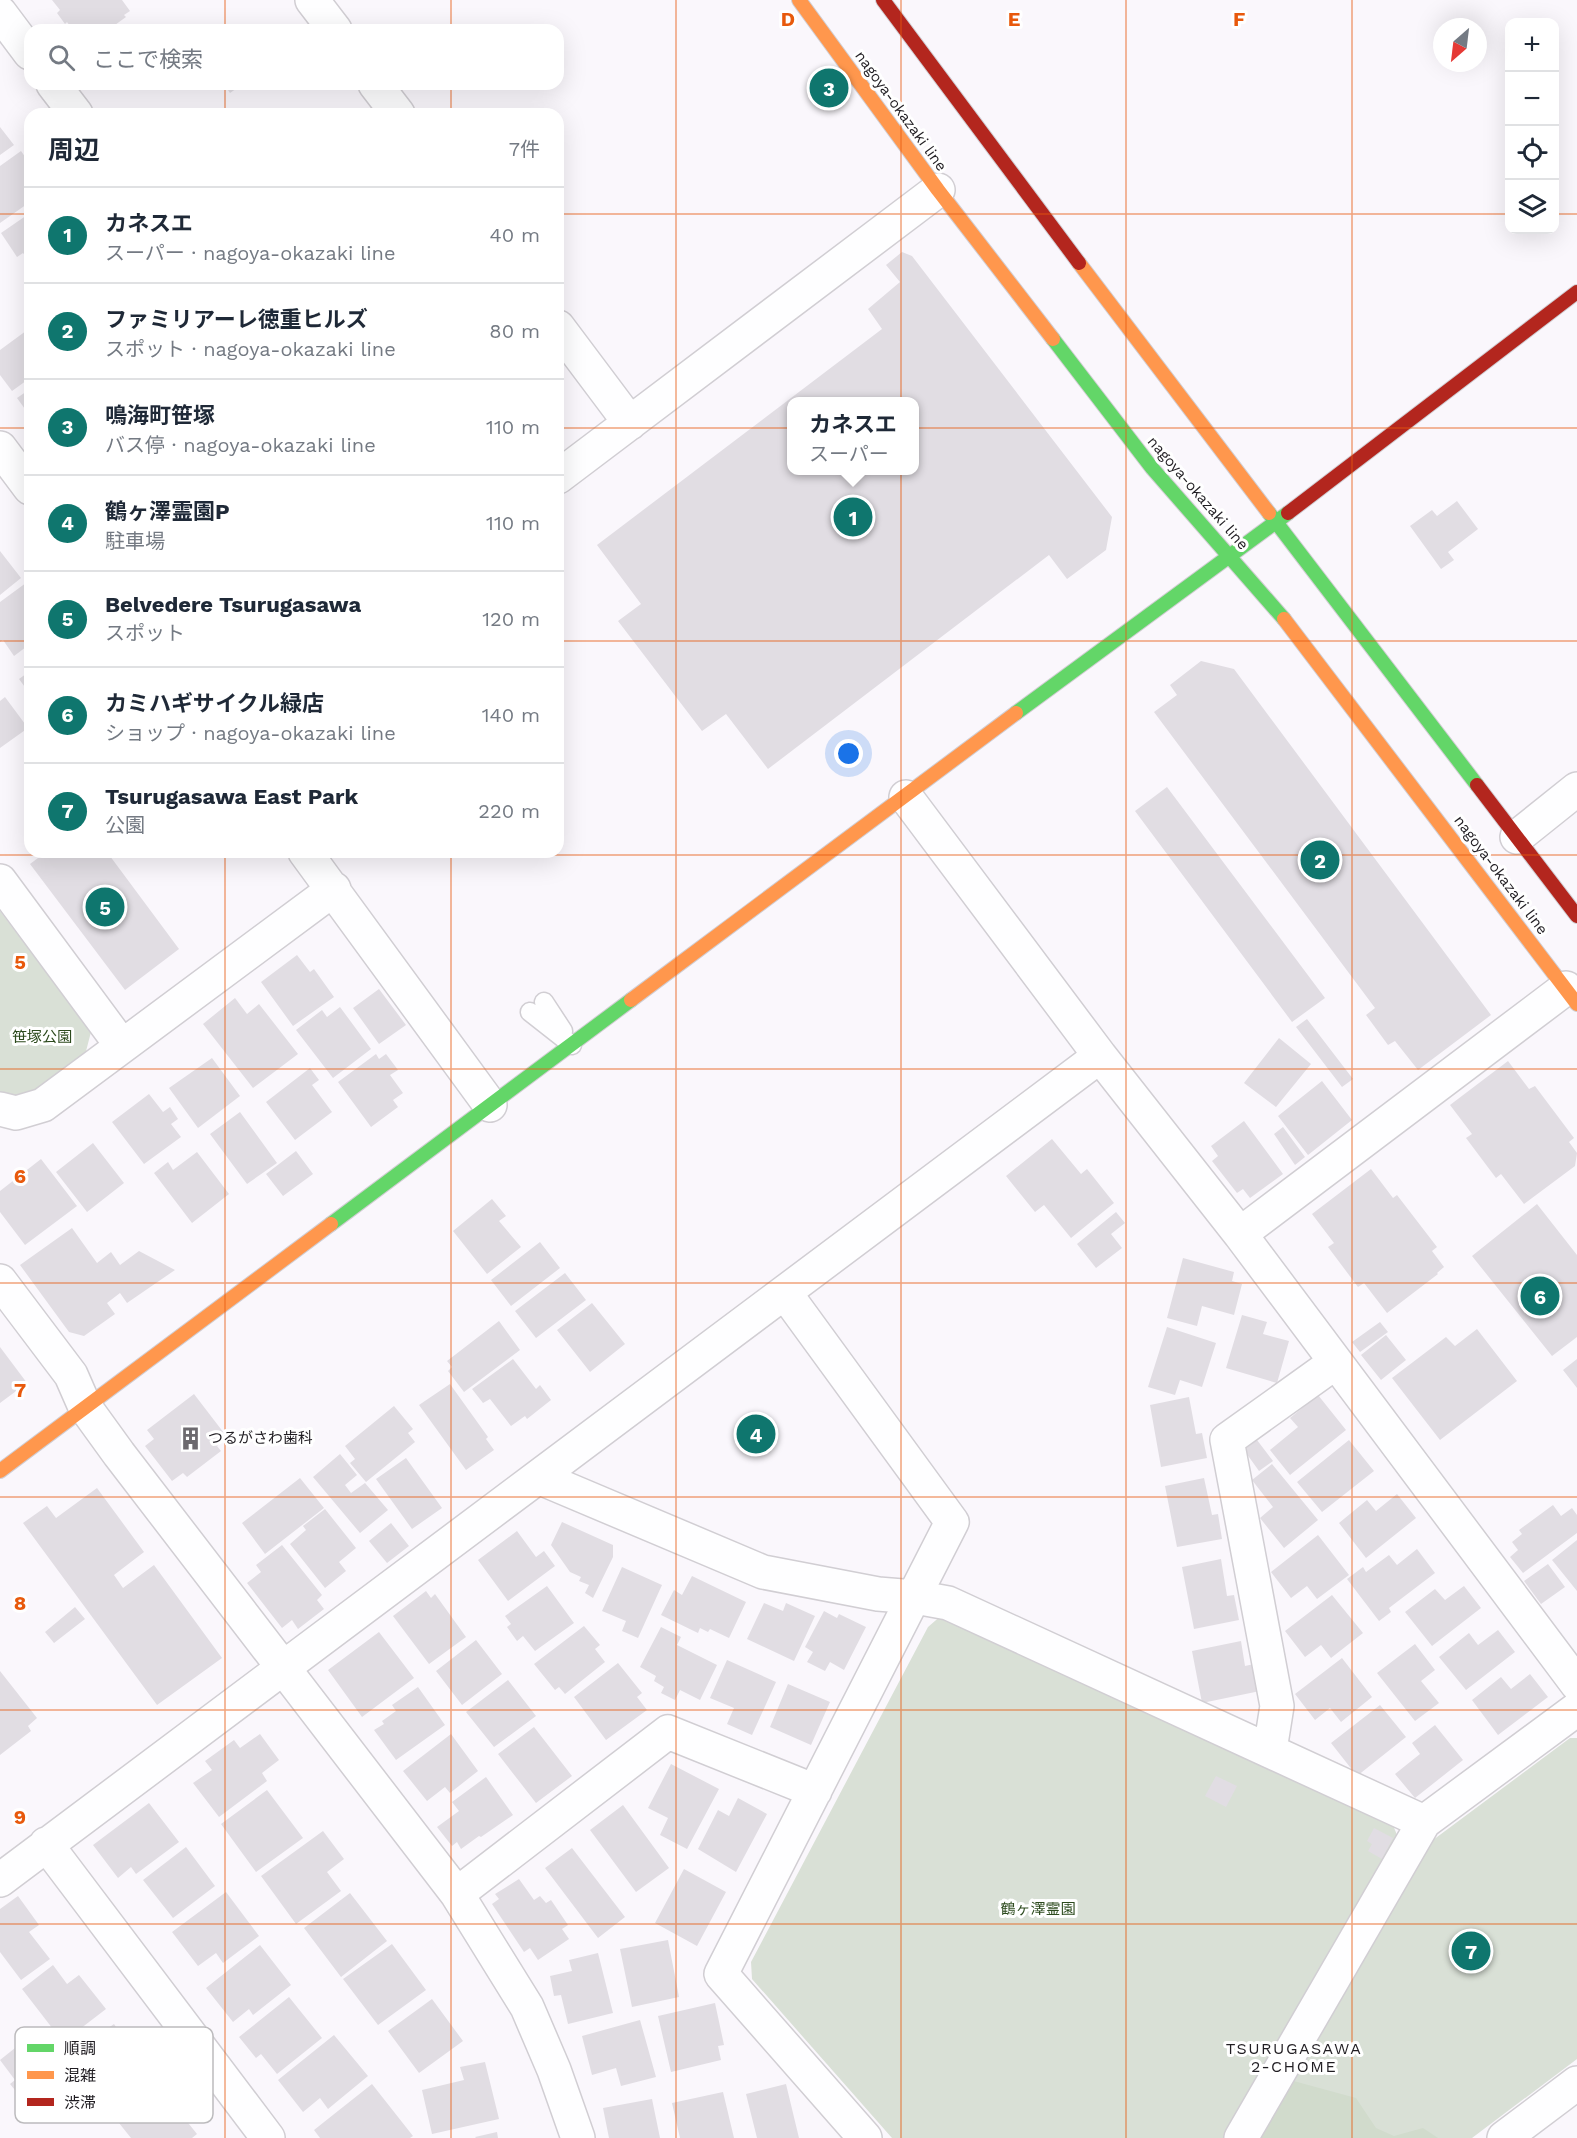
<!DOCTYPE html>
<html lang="ja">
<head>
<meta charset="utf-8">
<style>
	body { margin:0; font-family:"Work Sans","Noto Sans JP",sans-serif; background:#f2f2f3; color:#1f2937 }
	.controls { position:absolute; right:18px; top:18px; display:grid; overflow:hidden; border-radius:12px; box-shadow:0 6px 24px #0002 }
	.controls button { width:54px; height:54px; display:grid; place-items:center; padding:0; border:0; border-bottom:2px solid #e0e1e3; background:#fff; color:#1f2937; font:30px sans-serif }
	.compass { position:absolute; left:1433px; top:18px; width:54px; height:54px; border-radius:50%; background:#fff; box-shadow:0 6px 24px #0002; rotate:208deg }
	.you { position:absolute; left:849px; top:754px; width:21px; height:21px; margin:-15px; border:4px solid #fff; border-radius:50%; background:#1a73e8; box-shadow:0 0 0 9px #1a73e833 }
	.badge { display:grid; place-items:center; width:39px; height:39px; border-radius:50%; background:#0f766e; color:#fff; font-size:20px; font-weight:700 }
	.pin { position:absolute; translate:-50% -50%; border:3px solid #fff; box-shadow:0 2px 6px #0006 }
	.popup { position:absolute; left:787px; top:397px; width:132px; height:78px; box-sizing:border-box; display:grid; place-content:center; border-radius:12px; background:#fff; filter:drop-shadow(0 2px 4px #0005); font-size:20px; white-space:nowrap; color:#747a83 }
	.popup b { font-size:22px; color:#1f2937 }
	.popup::after { content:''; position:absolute; left:50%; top:100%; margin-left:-12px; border:12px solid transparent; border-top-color:#fff }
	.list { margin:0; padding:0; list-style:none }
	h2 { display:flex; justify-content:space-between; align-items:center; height:78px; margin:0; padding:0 24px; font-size:26px }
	h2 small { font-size:20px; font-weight:400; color:#747a83 }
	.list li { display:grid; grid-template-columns:39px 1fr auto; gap:18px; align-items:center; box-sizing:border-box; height:96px; padding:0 24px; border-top:2px solid #e0e1e3 }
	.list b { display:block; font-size:22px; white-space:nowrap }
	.list p { margin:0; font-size:20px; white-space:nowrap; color:#747a83 }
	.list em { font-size:20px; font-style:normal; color:#747a83 }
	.icon { flex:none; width:33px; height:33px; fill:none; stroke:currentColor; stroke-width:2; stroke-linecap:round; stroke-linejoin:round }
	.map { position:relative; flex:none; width:1577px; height:2138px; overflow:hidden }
	.search { position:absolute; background:#fff; box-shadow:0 6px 24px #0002; left:24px; top:24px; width:540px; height:66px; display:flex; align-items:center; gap:15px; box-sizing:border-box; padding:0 21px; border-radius:18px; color:#747a83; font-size:22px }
	.panel { position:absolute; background:#fff; box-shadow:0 6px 24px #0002; left:24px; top:108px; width:540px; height:750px; border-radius:18px }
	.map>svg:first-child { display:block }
	.green { fill:#d9e0d6 }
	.forest { fill:#d1dbcc }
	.building { fill:#e1dde3; fill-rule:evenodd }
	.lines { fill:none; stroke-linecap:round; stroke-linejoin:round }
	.lane-casing { stroke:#d1ced3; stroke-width:21 }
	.street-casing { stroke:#d1ced3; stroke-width:36 }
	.fast-casing { stroke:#d1ced3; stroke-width:16 }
	.slow-casing { stroke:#d1ced3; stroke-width:16 }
	.jam-casing { stroke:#d1ced3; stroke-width:16 }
	.lane { stroke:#fefeff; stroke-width:18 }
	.street { stroke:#fefeff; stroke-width:33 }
	.fast { stroke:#63d668; stroke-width:14 }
	.slow { stroke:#ff974d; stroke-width:14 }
	.jam { stroke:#b3261e; stroke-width:14 }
	.grid { fill:none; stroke:#e8590c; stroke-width:1.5; stroke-opacity:0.55 }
	.labels { text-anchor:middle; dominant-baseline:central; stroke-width:6; stroke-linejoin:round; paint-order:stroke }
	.street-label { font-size:15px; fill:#201d22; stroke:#fff }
	.park-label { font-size:15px; fill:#2c4a1d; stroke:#fff }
	.poi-label { font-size:15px; fill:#201d22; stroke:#fff; text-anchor:start }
	.neighbourhood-label { font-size:16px; letter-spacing:1.5px; fill:#201d22; stroke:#fff }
	.key { fill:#fff; stroke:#bcbbbd; stroke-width:1.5 }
	.key-label { font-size:16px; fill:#201d22 }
	.grid-label { font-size:20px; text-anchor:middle; font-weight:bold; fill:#e8590c; stroke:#fff; stroke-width:6; stroke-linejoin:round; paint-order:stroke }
</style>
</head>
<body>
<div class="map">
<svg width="1577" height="2138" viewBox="0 0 1577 2138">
	<rect width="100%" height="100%" fill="#faf7fc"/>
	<path class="green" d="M0,911L91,1032L85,1055L35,1095H10L0,1092Z
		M943,1614L1391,1820L1399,1840L1225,2138H892L752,1979L751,1962L928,1627Z
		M1570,1738H1577V2059L1472,2138H1256L1429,1843Z"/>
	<path class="forest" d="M1290,2080L1356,2098L1376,2128L1394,2136L1423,2128L1438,2138H1256Z"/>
	<path class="building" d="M52,0H122L130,11L124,15L126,17L108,30H73L67,22L65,24L57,13L60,10Z
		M224,84H243L230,93Z
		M0,127L14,145L0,155Z
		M21,151L30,164V202L0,223V166Z
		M30,213V262L23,253L17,257L1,233Z
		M902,252L912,256L1112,517L1106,550L1067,579L1049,555L768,769L726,714L702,731L618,621L641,604L597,545L882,329L868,309L900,282L886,265ZM792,402H914V470H792Z
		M30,328V378L12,391L0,375V350Z
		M30,389V416L17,398Z
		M1457,501L1478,529L1448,552L1454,560L1441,569L1410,526L1432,510L1437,516Z
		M0,551L21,578L0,595Z
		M30,580V644L14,656L3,640L0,642V602Z
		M1201,661L1234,669L1491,1015L1418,1070L1395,1041L1388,1045L1366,1015L1375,1008L1154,712L1177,695L1170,685Z
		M30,671V694L19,679Z
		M5,697L28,728L0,748V701Z
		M1167,787L1325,998L1292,1022L1135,811Z
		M46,852H107L179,949L125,990L30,864Z
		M297,955L310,972L314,969L334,997L293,1026L261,982Z
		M379,989L406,1025L379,1044L353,1008Z
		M235,998L247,1014L259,1004L298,1054L253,1088L203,1024Z
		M340,1007L371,1049L333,1078L296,1030L322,1010L327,1017Z
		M1307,1019L1353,1079L1342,1087L1296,1027Z
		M1279,1038L1311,1064L1276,1107L1244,1083Z
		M376,1054L379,1059L386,1054L398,1070L390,1075L403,1093L393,1100L398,1107L371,1127L338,1082Z
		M212,1058L240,1096L198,1128L169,1088Z
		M1508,1061L1529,1089L1535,1086L1574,1138L1569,1142L1577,1153L1575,1166L1524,1204L1501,1174L1496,1178L1466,1138L1472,1134L1450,1105Z
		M310,1068L319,1080L312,1085L332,1112L295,1140L266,1102Z
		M1322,1081L1352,1120L1308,1155L1278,1116Z
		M149,1094L163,1112L170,1107L178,1119L171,1124L181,1137L144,1164L112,1122Z
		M240,1112L277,1163L247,1184L210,1134Z
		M1244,1121L1283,1174L1250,1198L1243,1189L1237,1193L1212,1161L1218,1156L1211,1146Z
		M1283,1127L1305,1157L1295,1165L1274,1134Z
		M1052,1139L1081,1174L1087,1169L1114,1203L1071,1238L1044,1205L1035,1212L1006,1176Z
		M93,1143L124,1183L87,1212L56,1172Z
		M296,1151L313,1174L283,1196L266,1174Z
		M197,1152L229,1194L192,1223L154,1173L168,1162L173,1170Z
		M41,1159L77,1206L25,1245L0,1212V1191Z
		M1371,1169L1393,1198L1397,1195L1437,1247L1432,1251L1444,1267L1437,1273L1438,1274L1387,1313L1364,1283L1358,1287L1328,1247L1334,1243L1312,1214Z
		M492,1199L506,1216L499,1221L521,1247L487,1274L453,1231Z
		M1537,1204L1577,1255V1337L1552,1356L1472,1256Z
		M1116,1212L1125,1223L1111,1234L1122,1248L1096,1268L1077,1244Z
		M72,1228L97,1263L111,1252L120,1265L139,1251L175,1270L127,1303L120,1293L107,1303L115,1314L84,1336L69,1332L20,1265Z
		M540,1242L560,1268L511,1306L491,1280Z
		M1183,1258L1234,1272L1232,1281L1242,1284L1234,1315L1202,1306L1197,1326L1167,1318Z
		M565,1273L586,1300L536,1338L515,1311Z
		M592,1303L625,1344L590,1372L557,1330Z
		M1242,1315L1267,1322L1263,1334L1289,1341L1277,1383L1226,1368Z
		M499,1321L520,1350L464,1392L448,1371L452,1367L447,1361Z
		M1380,1322L1388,1332L1360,1352L1352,1342Z
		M1167,1327L1216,1343L1202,1387L1180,1380L1175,1395L1148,1387Z
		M1477,1329L1517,1381L1440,1440L1392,1378L1446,1337L1455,1346Z
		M1386,1335L1406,1360L1381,1380L1361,1355Z
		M0,1347L27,1383L0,1403Z
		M513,1359L536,1389L540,1385L551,1400L527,1419L525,1416L511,1426L490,1399L483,1403L472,1389Z
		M1577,1359V1388L1563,1370Z
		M450,1384L488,1437L486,1439L494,1450L466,1470L419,1405Z
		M194,1394L227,1437L217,1446L221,1451L187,1477L183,1473L172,1481L145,1446L154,1439L147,1430Z
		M1318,1395L1346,1430L1290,1475L1270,1450L1298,1427L1290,1418Z
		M1189,1397L1196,1434L1202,1433L1207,1458L1161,1467L1150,1405Z
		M394,1406L413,1429L408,1433L415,1442L366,1482L350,1463L355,1459L345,1446Z
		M1257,1440L1273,1461L1259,1471L1244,1450Z
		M1349,1440L1374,1471L1322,1512L1297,1482Z
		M340,1454L357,1475L345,1485L351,1493L365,1483L388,1510L360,1533L313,1477Z
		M406,1458L442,1508L412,1529L376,1479Z
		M1272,1464L1318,1520L1284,1548L1260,1518L1273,1507L1252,1480Z
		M300,1478L324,1508L265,1554L242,1523Z
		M1204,1478L1212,1515L1218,1514L1222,1539L1177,1547L1165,1486Z
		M97,1488L144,1552L114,1575L123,1588L154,1565L222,1658L157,1705L23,1523L47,1506L56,1518Z
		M1397,1494L1416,1518L1366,1558L1339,1523L1367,1500L1376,1511Z
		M1553,1505L1561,1516L1572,1508L1577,1515V1533L1523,1573L1510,1557L1518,1550L1512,1542L1522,1534L1519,1530Z
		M325,1509L356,1548L339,1562L346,1571L325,1588L290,1544L306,1530L303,1526Z
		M562,1522L613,1545V1557L593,1598L585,1593L589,1585L579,1581L581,1577L570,1572L551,1545Z
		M391,1523L409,1546L387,1563L369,1541Z
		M517,1531L536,1557L544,1551L555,1566L508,1601L478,1560Z
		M1318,1535L1349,1575L1317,1599L1307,1586L1291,1598L1271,1572Z
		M1577,1540V1591L1552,1560Z
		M282,1545L322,1595L317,1600L324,1609L298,1629L292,1620L282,1628L247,1583L261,1572L256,1565Z
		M1417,1549L1435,1573L1389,1608L1391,1612L1379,1621L1347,1579L1363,1567L1366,1572L1389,1555L1397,1565Z
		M1221,1559L1227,1596L1234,1595L1239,1620L1194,1629L1182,1567Z
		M1548,1564L1565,1587L1541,1604L1524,1581Z
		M622,1567L662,1585L638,1638L622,1631L626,1621L602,1611Z
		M692,1576L746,1602L729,1638L710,1629L708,1632L700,1628L698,1633L661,1615L674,1590L682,1595Z
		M547,1586L574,1623L535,1651L523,1636L517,1641L507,1627L511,1624L505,1616Z
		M1464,1586L1481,1608L1432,1646L1405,1612L1435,1589L1445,1600Z
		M426,1591L431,1598L435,1594L466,1637L429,1664L393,1616Z
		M1332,1595L1363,1633L1331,1658L1321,1645L1305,1657L1285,1631Z
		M764,1603L783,1611L786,1603L815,1616L794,1661L747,1639Z
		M75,1607L85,1619L54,1643L45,1632Z
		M824,1611L837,1618L839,1614L866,1627L844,1670L830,1662L825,1671L807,1662L813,1652L805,1647Z
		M584,1626L600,1645L595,1649L605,1662L565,1694L559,1687L555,1690L534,1664Z
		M661,1627L681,1637L677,1645L717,1665L700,1700L680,1690L675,1700L661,1693L664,1687L654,1681L656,1676L640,1667Z
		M1498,1630L1515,1652L1466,1690L1439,1657L1469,1633L1478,1645Z
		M379,1632L414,1678L362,1717L328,1670Z
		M476,1640L502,1674L462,1705L436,1671Z
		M1241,1641L1245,1666L1254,1664L1260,1691L1202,1703L1192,1651Z
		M1415,1644L1435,1670L1421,1681L1439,1703L1415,1721L1377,1673Z
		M1342,1658L1372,1697L1341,1722L1330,1708L1315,1720L1295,1694Z
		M727,1660L776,1682L752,1735L727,1724L734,1708L710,1698Z
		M618,1663L642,1693L637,1697L647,1710L606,1740L574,1697Z
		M0,1671L37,1718L28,1726L31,1731L0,1755Z
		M1530,1674L1548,1697L1498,1735L1472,1700L1501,1677L1511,1689Z
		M508,1680L536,1716L494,1747L466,1712Z
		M788,1684L830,1702L811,1745L770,1727Z
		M418,1687L445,1725L396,1760L374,1730L384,1724L382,1721L396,1711L392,1705Z
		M1380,1705L1406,1737L1357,1776L1331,1743Z
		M1435,1725L1463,1760L1415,1798L1395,1774L1420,1754L1412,1743Z
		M534,1727L572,1776L536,1803L498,1754Z
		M260,1734L279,1760L262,1773L267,1781L219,1817L193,1783L212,1770L205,1761L234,1740L240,1748Z
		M451,1734L478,1771L450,1793L445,1787L427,1801L403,1771Z
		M671,1764L719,1789L687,1849L660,1835L668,1818L648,1808Z
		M1216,1776L1237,1786L1226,1807L1205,1796Z
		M486,1777L513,1815L481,1837L479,1836L461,1849L457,1842L452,1846L437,1827L459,1811L452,1802Z
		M267,1790L303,1838L256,1872L221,1824Z
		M738,1798L767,1814L736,1872L698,1849L718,1810L729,1816Z
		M149,1803L179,1842L136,1874L131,1867L118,1878L93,1845Z
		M623,1805L669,1868L636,1892L590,1830Z
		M1374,1828L1393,1838L1382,1859L1368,1851L1372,1844L1367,1841Z
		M323,1831L344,1859L327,1872L341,1891L296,1924L261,1876Z
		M186,1847L215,1886L173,1918L143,1880Z
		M572,1848L625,1917L598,1938L545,1868Z
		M684,1869L726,1892L697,1946L655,1923Z
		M519,1879L534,1900L540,1896L546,1903L551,1900L568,1925L562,1929L569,1939L538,1960L530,1948L524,1952L492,1904L499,1899L495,1894Z
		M226,1892L259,1936L223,1963L216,1953L198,1966L172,1932Z
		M350,1893L387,1941L341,1977L304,1928Z
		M18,1896L39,1925L29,1932L50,1959L21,1980L0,1952V1909Z
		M668,1940L679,1997L632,2007L620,1949Z
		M392,1944L426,1990L378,2025L343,1979Z
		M260,1945L291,1985L253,2015L249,2009L233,2022L206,1988Z
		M598,1953L613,2013L568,2024L561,1995L554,1996L550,1976L572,1971L569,1960Z
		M53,1965L67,1984L79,1975L106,2009L63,2042L22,1989Z
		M289,1997L322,2038L277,2074L261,2054L256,2058L239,2037Z
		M432,1999L463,2041L419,2073L388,2031Z
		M715,2003L724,2045L718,2046L721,2060L671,2072L658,2016Z
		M640,2020L656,2077L621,2086L616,2068L592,2075L582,2036Z
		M114,2024L129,2046L138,2039L162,2071L108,2108L70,2054Z
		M334,2035L368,2076L328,2109L320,2098L303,2112L278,2080Z
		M30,2036L44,2054L51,2048L84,2090L42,2123L10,2084L15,2080L0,2060Z
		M485,2062L499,2119L432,2134L422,2090L464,2080L460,2067Z
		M161,2082L187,2117L185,2119L197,2134L192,2138H131L115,2118Z
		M372,2084L413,2136L410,2138H320L314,2130Z
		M786,2084L799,2138H757L746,2094Z
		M723,2092L734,2138H680L672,2103Z
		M652,2099L660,2138H609L603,2108Z
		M497,2132L498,2138H476L475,2137Z"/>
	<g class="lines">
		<defs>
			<path id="lane" d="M544,1002L563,1031
				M530,1012L572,1045"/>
			<path id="street" d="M312,0L335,30
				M0,13L30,53
				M53,84L76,114
				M375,84L398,114
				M558,327L630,423
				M0,448L30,488
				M558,477L938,190
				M906,797L1100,1056L1240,1234L1577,1684
				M1517,837L1577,789
				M305,852L490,1105
				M0,881L122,1046
				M0,1109L16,1113L43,1105L334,889
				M1240,1234L1566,988
				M0,1281L71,1375L85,1407L119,1454L457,1894L527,2007L554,2070L578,2138
				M785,1293L952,1522L721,1974L865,2138
				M538,1477L1100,1056
				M1270,1750L1277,1706L1227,1440L1336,1362
				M1424,1822L1577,1709
				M46,1844L268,2138
				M0,1880L538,1477L763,1572L878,1594L915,1597L948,1603L1424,1822L1241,2138
				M457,1894L668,1732L815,1791
				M1504,2138L1577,2083"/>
			<path id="fast" d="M1053,339L1152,468L1284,619
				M1269,513L1477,785
				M1016,713L1288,513
				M331,1224L631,1000"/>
			<path id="slow" d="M799,0L938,190L1053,339
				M1079,263L1269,513
				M1284,619L1577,1004
				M631,1000L1016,713
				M0,1471L331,1224"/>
			<path id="jam" d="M883,0L1079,263
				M1288,513L1577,292
				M1477,785L1577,916"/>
		</defs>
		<use href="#lane" class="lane-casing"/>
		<use href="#street" class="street-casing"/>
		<use href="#fast" class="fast-casing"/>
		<use href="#slow" class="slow-casing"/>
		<use href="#jam" class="jam-casing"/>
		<use href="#lane" class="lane"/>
		<use href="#street" class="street"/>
		<use href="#fast" class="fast"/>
		<use href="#slow" class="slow"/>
		<use href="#jam" class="jam"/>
	</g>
	<path class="grid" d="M225,0V30M451,0V30M676,0V2138M901,0V2138M1126,0V2138M1352,0V2138M225,84V114M451,84V114M0,214H30M558,214H1510M1554,214H1577M0,428H30M558,428H1577M0,641H30M558,641H1577M225,852V2138M451,852V2138M0,855H1577M0,1069H1577M0,1283H1577M0,1497H1577M0,1710H1577M0,1924H1577"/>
	<defs>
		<symbol id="building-bare" viewBox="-9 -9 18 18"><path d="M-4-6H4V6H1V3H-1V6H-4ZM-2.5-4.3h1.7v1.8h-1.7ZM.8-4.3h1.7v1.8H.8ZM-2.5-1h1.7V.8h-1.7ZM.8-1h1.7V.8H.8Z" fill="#6c696e" stroke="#fff" stroke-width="2.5" paint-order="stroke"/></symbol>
	</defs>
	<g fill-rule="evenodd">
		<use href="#building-bare" x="174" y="1422" width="33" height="33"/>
	</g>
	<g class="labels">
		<g class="street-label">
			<text transform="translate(901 111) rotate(54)">nagoya-okazaki line</text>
			<text transform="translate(1198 493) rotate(49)">nagoya-okazaki line</text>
			<text transform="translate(1501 875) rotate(53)">nagoya-okazaki line</text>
		</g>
		<g class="park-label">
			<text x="42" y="1037">笹塚公園</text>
			<text x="1038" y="1909">鶴ヶ澤霊園</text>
		</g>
		<g class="poi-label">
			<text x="208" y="1438">つるがさわ歯科</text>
		</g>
		<g class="neighbourhood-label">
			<text x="1294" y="2048">TSURUGASAWA<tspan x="1294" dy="18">2-CHOME</tspan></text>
		</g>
	</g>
	<rect x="15" y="2027" width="198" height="96" rx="9" class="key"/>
	<rect x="27" y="2044" width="27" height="8" fill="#63d668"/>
	<rect x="27" y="2071" width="27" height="8" fill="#ff974d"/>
	<rect x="27" y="2098" width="27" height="8" fill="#b3261e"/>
	<g class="key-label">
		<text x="64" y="2054">順調</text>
		<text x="64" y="2081">混雑</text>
		<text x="64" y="2108">渋滞</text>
	</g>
	<g class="grid-label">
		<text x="788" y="26">D</text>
		<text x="1014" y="26">E</text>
		<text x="1239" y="26">F</text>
		<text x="20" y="969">5</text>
		<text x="20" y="1183">6</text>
		<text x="20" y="1397">7</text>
		<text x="20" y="1610">8</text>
		<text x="20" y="1824">9</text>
	</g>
</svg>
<div class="controls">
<button>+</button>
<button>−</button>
<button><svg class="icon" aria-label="locate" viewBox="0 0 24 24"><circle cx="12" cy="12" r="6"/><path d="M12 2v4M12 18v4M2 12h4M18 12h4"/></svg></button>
<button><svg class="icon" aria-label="layers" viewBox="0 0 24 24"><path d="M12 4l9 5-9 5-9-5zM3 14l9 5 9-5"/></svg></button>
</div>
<svg class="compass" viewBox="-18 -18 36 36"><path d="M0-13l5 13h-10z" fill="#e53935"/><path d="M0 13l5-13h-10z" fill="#747a83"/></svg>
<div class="you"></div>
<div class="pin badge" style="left:853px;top:517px">1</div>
<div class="popup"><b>カネスエ</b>スーパー</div>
<div class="pin badge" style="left:1320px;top:860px">2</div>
<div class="pin badge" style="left:829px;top:88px">3</div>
<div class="pin badge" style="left:756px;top:1434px">4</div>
<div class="pin badge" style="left:105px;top:907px">5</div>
<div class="pin badge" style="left:1540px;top:1296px">6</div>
<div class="pin badge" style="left:1471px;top:1951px">7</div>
<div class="search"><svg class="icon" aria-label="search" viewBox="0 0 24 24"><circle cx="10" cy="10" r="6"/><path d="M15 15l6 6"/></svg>ここで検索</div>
<section class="panel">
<h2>周辺<small>7件</small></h2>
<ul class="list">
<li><span class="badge">1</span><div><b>カネスエ</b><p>スーパー · nagoya-okazaki line</p></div><em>40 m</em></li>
<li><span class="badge">2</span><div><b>ファミリアーレ徳重ヒルズ</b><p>スポット · nagoya-okazaki line</p></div><em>80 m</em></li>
<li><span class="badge">3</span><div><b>鳴海町笹塚</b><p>バス停 · nagoya-okazaki line</p></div><em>110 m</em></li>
<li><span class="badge">4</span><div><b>鶴ヶ澤霊園P</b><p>駐車場</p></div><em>110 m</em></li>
<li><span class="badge">5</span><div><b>Belvedere Tsurugasawa</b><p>スポット</p></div><em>120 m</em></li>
<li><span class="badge">6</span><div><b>カミハギサイクル緑店</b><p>ショップ · nagoya-okazaki line</p></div><em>140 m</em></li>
<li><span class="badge">7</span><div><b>Tsurugasawa East Park</b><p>公園</p></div><em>220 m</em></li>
</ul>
</section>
</div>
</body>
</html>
